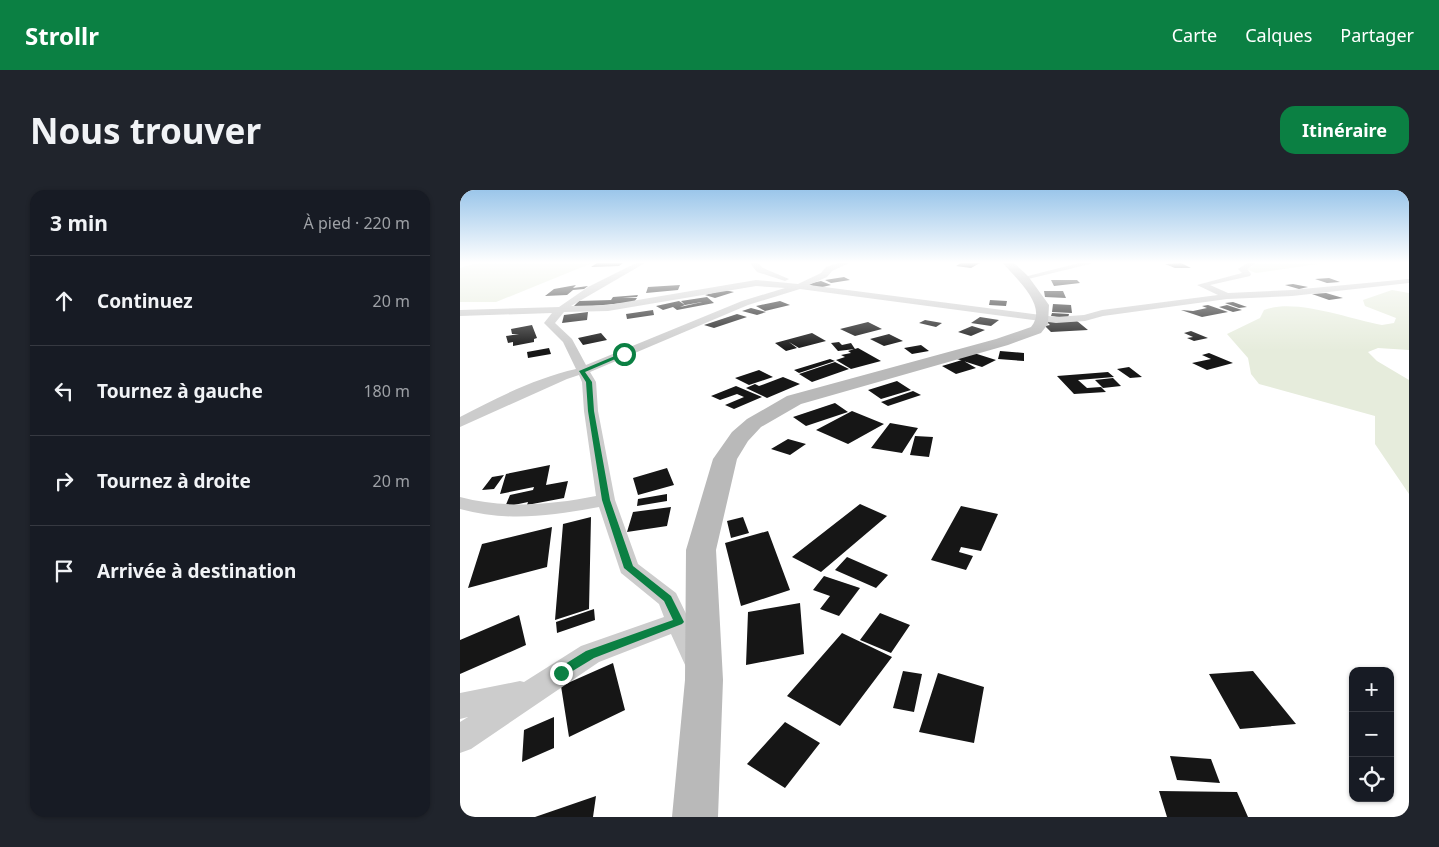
<!DOCTYPE html>
<html lang="fr">
<head>
<meta charset="utf-8">
<style>
	body { margin:0; font-family:"Noto Sans",sans-serif; background:#20242c; color:#f1f3f6 }
	.controls { position:absolute; right:15px; bottom:15px; display:grid; overflow:hidden; border-radius:10px; box-shadow:0 1px 4px #0004 }
	.controls button { width:45px; height:45px; display:grid; place-items:center; padding:0; border:0; border-bottom:1px solid #363941; background:#171b24; color:#f1f3f6; font:25px sans-serif }
	.stop { position:absolute; width:15px; height:15px; margin:-11px; border:4px solid #0b8043; border-radius:50%; background:#fff }
	.stop.end { background:#0b8043; border-color:#fff; box-shadow:0 1px 5px #0008 }
	.list { margin:0; padding:0; list-style:none }
	h2 { display:flex; justify-content:space-between; align-items:center; height:65px; margin:0; padding:0 20px; font-size:21px }
	h2 small { font-size:16px; font-weight:400; color:#9ea1a6 }
	.list li { display:grid; grid-template-columns:32px 1fr auto; gap:15px; align-items:center; box-sizing:border-box; height:90px; padding:0 20px; border-top:1px solid #363941 }
	.list b { display:block; font-size:19px; white-space:nowrap }
	.list em { font-size:16px; font-style:normal; color:#9ea1a6 }
	.icon { flex:none; width:28px; height:28px; fill:none; stroke:currentColor; stroke-width:2; stroke-linecap:round; stroke-linejoin:round }
	.map { position:relative; flex:none; width:949px; height:627px; overflow:hidden; border-radius:15px }
	header { display:flex; align-items:center; gap:30px; box-sizing:border-box; height:70px; padding:0 25px; background:#0b8043; color:#fff }
	header strong { font-size:24px }
	nav { display:flex; gap:28px; margin-inline-start:auto; font-size:18px }
	.intro { display:flex; align-items:center; justify-content:space-between; box-sizing:border-box; height:120px; padding:0 30px }
	h1 { margin:0; font-size:35px }
	.button { padding:12px 22px; border-radius:15px; background:#0b8043; color:#fff; font-size:18px; font-weight:700 }
	main { display:flex; gap:30px; padding:0 30px }
	aside { flex:1; background:#171b24; border-radius:15px; box-shadow:0 1px 4px #0004 }
	.map>svg:first-child { display:block }
	.green { fill:#e6ecdc }
	.building { fill:#161616 }
	.lines { fill:none; stroke-linecap:round; stroke-linejoin:round }
	.minor { fill:#ccc; fill-rule:evenodd }
	.secondary { fill:#b9b9b9; fill-rule:evenodd }
	.route { fill:#0b8043 }
</style>
</head>
<body>
<header>
<strong>Strollr</strong>
<nav><a>Carte</a><a>Calques</a><a>Partager</a></nav>
</header>
<div class="intro"><h1>Nous trouver</h1><a class="button">Itinéraire</a></div>
<main>
<aside>
<h2>3 min<small>À pied · 220 m</small></h2>
<ul class="list">
<li><svg class="icon" aria-label="ahead" viewBox="0 0 24 24"><path d="M12 20V5M6 11l6-6 6 6"/></svg><div><b>Continuez</b></div><em>20 m</em></li>
<li><svg class="icon" aria-label="left" viewBox="0 0 24 24"><path d="M17 20v-9H6M10 6l-5 5 5 5"/></svg><div><b>Tournez à gauche</b></div><em>180 m</em></li>
<li><svg class="icon" aria-label="right" viewBox="0 0 24 24"><path d="M7 20v-9h11M14 6l5 5-5 5"/></svg><div><b>Tournez à droite</b></div><em>20 m</em></li>
<li><svg class="icon" aria-label="arrive" viewBox="0 0 24 24"><path d="M6 21V4h12l-3 4 3 4H6"/></svg><div><b>Arrivée à destination</b></div></li>
</ul>
</aside>
<div class="map">
<svg width="949" height="627" viewBox="0 0 949 627">
	<rect width="100%" height="100%" fill="#fff"/>
	<path class="green" d="M17,73H132L36,112H0V78Z
		M786,73H865L796,83L785,79L794,76Z
		M932,100L949,103V160L918,158L908,162L917,171L949,190V304L915,254V226L799,194L791,184L788,168L767,144L800,128L804,120C836,108 888,129 922,135L934,133L936,128L905,116L903,110Z"/>
	<path class="building" d="M137,73H163L159,76L131,77Z
		M501,73H520L511,78L496,76Z
		M721,73L731,78H715L705,74Z
		M384,87L390,90L371,93L365,90Z
		M869,88L880,92L867,93L855,89Z
		M591,90H617L620,93L594,96Z
		M361,91L371,95L358,98L348,94Z
		M833,94L848,97L839,99L825,95Z
		M116,95L113,98L128,96L124,99L113,100L107,105L85,106L94,99Z
		M220,95L218,100L186,103L188,97Z
		M264,100L274,102L255,108L245,105Z
		M584,101H603L606,108L585,107Z
		M866,103L883,108L869,110L852,104Z
		M178,105L177,107L162,108H177L174,112L112,118L119,111L151,110L153,107Z
		M247,107L254,113L217,120L213,117L203,120L196,116L219,111L225,115L220,117L242,112L225,115L221,111Z
		M530,110L547,111L546,116L529,115Z
		M320,111L330,115L305,121L296,116Z
		M773,112L787,117L779,118L765,113Z
		M593,114L611,115L612,123L592,122Z
		M748,115L768,122L742,127L721,120L733,121L747,118L742,116Z
		M767,115L782,120L773,122L759,117Z
		M291,118L306,122L297,125L282,121Z
		M193,120L194,125L167,129L166,124Z
		M128,122L127,130L102,133L104,125Z
		M592,123L609,124L608,128L591,126Z
		M277,124L287,127L254,138L244,135Z
		M520,127L539,130L531,136L511,133Z
		M465,130L482,133L476,137L459,133Z
		M617,131L628,140L591,142L585,136L590,135L587,132Z
		M408,132L422,139L395,146L380,139Z
		M72,135L77,148L74,149V152L53,156V152L48,153L46,146L59,144H52L51,139Z
		M512,136L525,140L511,146L498,142Z
		M731,141L748,148L734,151L727,148L733,147L724,143Z
		M141,143L147,150L123,155L118,148Z
		M352,143L366,151L339,158L329,152L337,158L326,161L315,153Z
		M429,144L443,151L424,156L410,149Z
		M379,152L382,155L391,153L395,159L378,161L371,153Z
		M461,155L469,161L452,164L444,158Z
		M89,158L91,164L68,168L67,162Z
		M398,158L421,171L391,179L376,170L385,167L381,165L391,163L388,161Z
		M540,161L564,163V171L538,169Z
		M509,163L517,164L536,170L522,177L497,169Z
		M749,163L773,173L747,180L732,173L751,169L742,165Z
		M370,169L375,171L339,183L334,180Z
		M502,170L516,178L496,184L482,176Z
		M375,172L389,179L352,192L339,184Z
		M669,177L682,187L670,188L657,179Z
		M299,180L313,187L289,195L275,188Z
		M648,182L654,187L618,190L627,198L641,197L646,202L614,204L597,186Z
		M323,187L340,194L307,208L286,198L295,194L299,196Z
		M653,188L661,196L643,198L635,190Z
		M437,191L451,200L421,209L408,200Z
		M276,196L302,207L274,219L265,215L284,207L277,204L260,210L251,206Z
		M453,201L461,205L428,216L421,212Z
		M375,213L388,222L346,236L333,227Z
		M392,221L424,234L388,254L356,240Z
		M430,233L458,238L442,263L411,258Z
		M455,246L473,247L469,267L450,265Z
		M328,249L346,254L330,265L311,259Z
		M90,275L86,295L108,291L104,308L67,315L68,312L45,317L50,305L73,300L74,297L40,304L46,284Z
		M207,278L214,295L178,305L173,288Z
		M44,285L34,299L22,300L32,287Z
		M207,304V311L177,316L178,309Z
		M400,314L427,326L361,382L332,367Z
		M501,316L538,324L521,361L501,357L499,362L513,366L506,380L471,370Z
		M211,317L207,336L167,342L173,322Z
		M131,327L129,419L95,430L103,334Z
		M283,327L289,343L271,348L267,331Z
		M92,337L87,377L8,398L22,354Z
		M308,341L330,400L281,416L265,353Z
		M387,367L428,385L416,398L375,380Z
		M364,386L400,398L379,426L360,419L370,406L353,400Z
		M340,413L344,464L286,475L288,422Z
		M134,419L135,430L97,443L96,432Z
		M420,423L450,435L431,463L400,450Z
		M59,425L66,455L0,484V450Z
		M382,443L432,467L380,536L327,506Z
		M153,473L165,520L109,547L101,496Z
		M443,481L462,484L454,522L433,518Z
		M793,481L836,534L780,539L749,484Z
		M478,483L524,497L514,553L459,542Z
		M94,527V558L62,572L64,540Z
		M325,532L360,553L325,598L287,574Z
		M710,566L751,569L760,593L717,590Z
		M699,601L777,602L788,627H707Z
		M136,606L133,627H75Z"/>
	<g class="lines">
		<path class="minor" d="M176,73H185L111,116L148,115L296,90L338,94L361,83L366,77L378,73H389L372,81L367,87L349,95L596,127L624,125L642,120L758,105L737,95L782,83L778,79L787,73H796L787,79L791,84L790,86L750,95L768,103L832,100L949,89V93L832,106L767,109L643,126L625,131L596,133L340,99L288,115L130,182L136,192L138,221L155,310L178,374L216,403L248,469L244,477L235,480L226,477L211,444L139,472L11,559L0,563V532L8,527L0,529V503L60,491L64,492L121,456L204,427L199,414L161,383L139,317C91,326 47,332 0,319V307C46,319 90,315 136,306L124,221L122,192L119,185L107,189L0,237V227C36,208 76,188 116,179L103,152L84,133L92,123L0,126V120L99,117L128,97ZM296,96L325,98L282,111L126,175L112,149L95,133L104,122L148,121Z
			M290,73H298L303,78L329,89L325,91L297,82Z
			M619,73H634L564,90L560,88Z"/>
		<path class="secondary" d="M543,73H554L568,86L589,115L588,134L581,143L548,155L341,214L301,237L288,251L277,269L256,360L263,490L258,627H212L225,490L226,360L253,269L272,242L287,229L327,206L536,149L571,137C589,116 555,88 543,73Z"/>
	</g>
	<linearGradient id="sky" x2="0" y2="1"><stop stop-color="#9bc6ea"/><stop offset="0.45" stop-color="#fff"/><stop offset="1" stop-color="#fff" stop-opacity="0"/></linearGradient>
	<rect width="949" height="161" fill="url(#sky)"/>
	<path class="route" d="M162,163L167,164L125,182L132,192L134,221L150,310L173,376L211,406L224,432L222,434L134,468L101,488L97,486V479L126,461L213,430L204,411L164,378L142,310L128,221L126,192L119,181Z"/>
</svg>
<div class="controls">
<button>+</button>
<button>−</button>
<button><svg class="icon" aria-label="locate" viewBox="0 0 24 24"><circle cx="12" cy="12" r="6"/><path d="M12 2v4M12 18v4M2 12h4M18 12h4"/></svg></button>
</div>
<div class="stop" style="left:164px;top:164px"></div>
<div class="stop end" style="left:101px;top:483px"></div>
</div>
</main>
</body>
</html>
